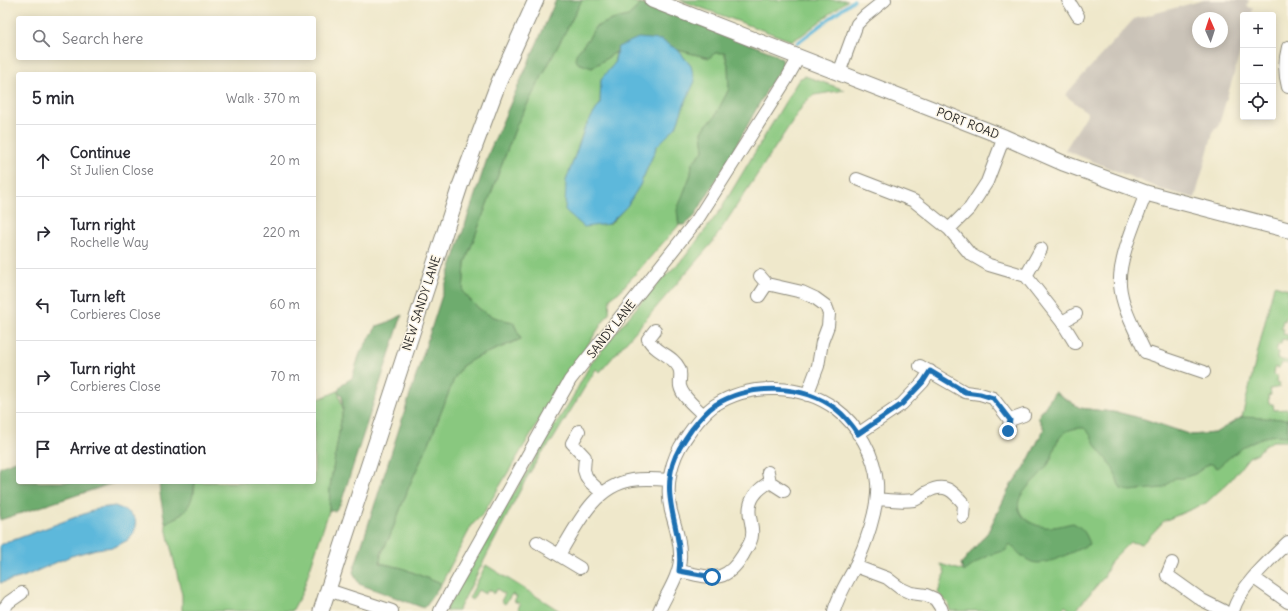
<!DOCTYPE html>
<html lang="en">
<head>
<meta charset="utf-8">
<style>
	body { margin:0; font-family:Delius,sans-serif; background:#f2f2f3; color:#2b2b33 }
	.controls { position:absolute; right:12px; top:12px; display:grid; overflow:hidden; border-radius:4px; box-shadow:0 2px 10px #0003 }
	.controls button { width:36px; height:36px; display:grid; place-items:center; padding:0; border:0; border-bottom:1px solid #e1e1e2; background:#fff; color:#2b2b33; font:20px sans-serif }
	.compass { position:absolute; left:1192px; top:12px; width:36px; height:36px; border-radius:50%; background:#fff; box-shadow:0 2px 10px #0003; rotate:357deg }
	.stop { position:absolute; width:12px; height:12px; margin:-9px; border:3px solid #1f6fb2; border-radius:50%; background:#fff }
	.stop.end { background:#1f6fb2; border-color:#fff; box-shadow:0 1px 4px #0008 }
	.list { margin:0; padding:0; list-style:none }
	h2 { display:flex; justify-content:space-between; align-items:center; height:52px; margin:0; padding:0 16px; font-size:17px }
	h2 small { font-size:13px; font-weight:400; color:#7c7c81 }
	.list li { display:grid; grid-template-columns:26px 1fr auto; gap:12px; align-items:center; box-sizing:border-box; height:72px; padding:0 16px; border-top:1px solid #e1e1e2 }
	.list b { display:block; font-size:15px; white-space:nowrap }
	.list p { margin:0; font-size:13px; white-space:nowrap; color:#7c7c81 }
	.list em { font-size:13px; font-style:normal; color:#7c7c81 }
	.icon { flex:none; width:22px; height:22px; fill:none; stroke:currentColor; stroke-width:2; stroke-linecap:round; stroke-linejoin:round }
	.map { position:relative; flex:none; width:1288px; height:611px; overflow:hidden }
	.search { position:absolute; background:#fff; box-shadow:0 2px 10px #0003; left:16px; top:16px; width:300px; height:44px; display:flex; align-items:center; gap:10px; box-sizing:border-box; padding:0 14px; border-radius:4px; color:#7c7c81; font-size:15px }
	.panel { position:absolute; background:#fff; box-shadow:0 2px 10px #0003; left:16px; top:72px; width:300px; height:412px; border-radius:4px }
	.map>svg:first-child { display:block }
	.industrial { fill:#cac3b8; fill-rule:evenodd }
	.green { fill:#89c87f; stroke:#5a7a55 }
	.forest { fill:#6eac6e; stroke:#4c6c4c }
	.water { fill:#5db8db; stroke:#447283 }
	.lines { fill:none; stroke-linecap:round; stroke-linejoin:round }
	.stream { stroke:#5db8db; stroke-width:3 }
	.minor-casing { stroke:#8d8a7b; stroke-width:14 }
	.tertiary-casing { stroke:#8d8a7b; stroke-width:17 }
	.minor { stroke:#fff; stroke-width:12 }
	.tertiary { stroke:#fff; stroke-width:15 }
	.route { stroke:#1f6fb2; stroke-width:5 }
	.labels { text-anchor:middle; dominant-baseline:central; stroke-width:3; stroke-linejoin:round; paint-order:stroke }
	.street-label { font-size:12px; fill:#2b2b2b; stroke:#fcf5e5 }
</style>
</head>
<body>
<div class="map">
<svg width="1288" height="611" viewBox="0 0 1288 611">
	<rect width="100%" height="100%" fill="#fcf5e5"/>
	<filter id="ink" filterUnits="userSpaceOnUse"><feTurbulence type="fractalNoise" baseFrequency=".025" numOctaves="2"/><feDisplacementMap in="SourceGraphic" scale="8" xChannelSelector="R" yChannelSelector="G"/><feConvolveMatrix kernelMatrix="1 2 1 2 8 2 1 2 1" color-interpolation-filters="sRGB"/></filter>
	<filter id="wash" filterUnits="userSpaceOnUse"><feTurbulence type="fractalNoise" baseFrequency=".012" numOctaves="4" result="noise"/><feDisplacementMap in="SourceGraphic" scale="16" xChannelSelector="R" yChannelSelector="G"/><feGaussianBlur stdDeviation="0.9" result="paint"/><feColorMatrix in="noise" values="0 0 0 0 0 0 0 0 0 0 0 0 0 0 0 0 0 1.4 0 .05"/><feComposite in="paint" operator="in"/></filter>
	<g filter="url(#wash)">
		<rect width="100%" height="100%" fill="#efe8cb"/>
		<path class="industrial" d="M1204,0H1249L1247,6L1253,9L1251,15H1243V43L1218,128L1214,129L1195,198L1163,190L1065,150L1088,113L1065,95L1134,19ZM1198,18H1222V42H1198Z"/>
		<path class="green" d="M582,0H626L641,4L628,16L612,20L595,27L589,38L580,49L578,63L592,68L616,52L614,64L601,79L600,104L585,127L566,181L584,226L610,224L627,206L640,185L657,146L676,127L684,105L691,66L678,50L709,58L715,53L724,52L728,65L729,89L714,118L707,124L702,132L704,150L692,163L691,174L685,190L678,221L679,225L619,292L610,298L609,313L555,394L483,514L472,525L441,584L402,568L380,563L381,555L390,536L410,484L429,443L454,379L462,366L475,358L521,339L513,322C488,317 480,312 463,292L465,263L517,124Z
			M680,0H848L802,35L792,41Z
			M805,76L845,90L814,95L805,102L712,243L600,372L596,369L552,441L541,454L526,479L458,611H445L502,513L557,422L570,402L591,363L651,290L684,258L719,212L799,79Z
			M1274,285L1288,289L1287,305L1288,306V315H1287L1285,321L1283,320L1281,328L1284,329L1283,334L1288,335V340L1282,339L1281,344H1278L1276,352L1278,353L1277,359L1288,361V364L1281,363L1279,368L1275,367L1274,375L1277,376L1276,382L1280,383L1279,385L1281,387L1270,389L1271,395L1268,396L1269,404H1273L1274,410L1288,409V441H1273L1264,446L1258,453L1249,457L1230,481L1206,503L1164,521L1142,544L1130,542L1111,561L1104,577L1075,611H1071L1065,606L1061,611H950L948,603L938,593L945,572L940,564L964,571L961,564L988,532L1011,485L1025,467L1044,429L1038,417L1055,392L1080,408L1120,413L1144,419L1191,435L1215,433L1242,417Z
			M338,391L343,409L330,487L329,511L302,593L292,611H182V595L165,523L179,516L194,493L195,482H314V401Z
			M486,565L560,611H521L518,609L520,604L514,601L517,597L512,594L505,604L501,601L505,594L497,589L493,594L491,590H487L485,594L478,590L472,600L469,598Z"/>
		<path class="forest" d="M556,0H582L517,124L465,263L463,292C480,312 488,317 513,322L521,339L475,358L462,366L454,379L429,443L410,484L390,536L381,554L380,563L402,568L441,584L424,608L359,584L353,572L454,258L490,150Z
			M641,4L678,16L773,53L782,59L783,66L769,86L731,155L694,217L685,225H679L677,210L691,174L692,163L704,150L702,132L707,124L714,118L729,89L728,65L725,53H715L709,58L678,50L661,40L618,47L616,52L592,68L578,63L575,60L576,54L589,38L595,27L612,20L628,16Z
			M402,315L341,503L335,511H329L330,487L343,409L342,396L338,391L342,384L352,378L360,353L377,326L386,323Z
			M1055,392L1080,408L1120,413L1144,419L1191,435L1215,433L1242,417L1288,419V437C1261,429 1236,452 1217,468L1212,464H1209L1195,474L1183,478H1175L1163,488L1130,491L1121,489C1117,483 1117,477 1114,471C1110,461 1101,455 1096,446C1092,438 1091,434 1084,428C1075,428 1068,429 1062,435C1054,443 1054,454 1049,463C1043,473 1030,483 1023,493C1008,513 1033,529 1052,527C1059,527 1066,524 1073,523C1083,528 1086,533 1090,544C1075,550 1048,567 1032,562C1023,559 1016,550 1010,544L1005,551C989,553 977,562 964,572L961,564L988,532L1011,485L1025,467L1044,429L1038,417Z
			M18,460V482H117L0,520V467Z
			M159,482H195C192,506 187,513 165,523L160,494Z"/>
		<path class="water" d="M638,38L661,40L678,50L691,66L695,81L684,105L676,127L657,146L640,185L627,206L609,224L584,227L565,210L566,181L585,127L600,104L601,79L614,64L618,47Z
			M115,506L127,511L135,518L136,527L130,539L114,547L96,549L71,556L23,577L0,583V545L100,508Z"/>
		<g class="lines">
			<path class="stream" d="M797,43L854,0"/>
		</g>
	</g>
	<g filter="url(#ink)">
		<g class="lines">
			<defs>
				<path id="minor" d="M1068,0L1078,16
					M1288,47C1284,62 1284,73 1288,87
					M839,73L857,24L865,16L885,0
					M1004,137L987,182L970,208L949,229L970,254L989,265L1026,276L1062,322L1075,343
					M857,179L914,201L949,229
					M1146,193C1137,218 1118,259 1120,285C1122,308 1136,332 1145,352L1204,372
					M760,276L767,284L802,292L815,298L826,306L829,314L828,326L822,342L818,366L807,395
					M1026,276L1041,249
					M759,296L767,284
					M1062,322L1076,314
					M655,330L648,339C650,342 653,346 656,348C664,355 674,358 679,368C682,374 679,380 680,386C682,397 696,407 703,415
					M920,366L965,392L980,394L993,398L1010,420
					M579,431L572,443L585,457L584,470L586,476L590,482L602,493
					M1008,431L1010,420L1024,415
					M858,434L902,404L923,382L930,371
					M768,472L770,482L784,491
					M877,499C889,500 902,502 914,500C919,499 923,494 927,492C945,482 953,491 964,504L963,517
					M537,542L580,568
					M559,555C577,525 594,486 632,480C644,478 657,479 669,480
					M1172,563L1167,575L1202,600L1224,611
					M855,566L887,578L900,588L911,593L926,595L935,599L941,608L942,611
					M679,571C710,577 724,586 743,555C746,549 752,542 752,535C753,529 751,523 750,517C747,500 756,490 770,482
					M1254,578L1288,602
					M328,590L392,611
					M2,611L9,602L22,593
					M440,611L570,380L697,220L786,80L799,57
					M659,611C666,595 680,575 680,558C681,542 675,526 671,511C665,486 671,459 685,439C693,427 703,413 715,405C751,382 802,384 836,409C858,425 875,456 877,483C879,508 865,546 855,567C847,582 838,596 834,611
					M1233,611C1241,585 1269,561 1288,542"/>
				<path id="tertiary" d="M652,0L1004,137L1063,163L1146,193L1288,230
					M321,611L460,186L498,84L536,0"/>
			</defs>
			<use href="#minor" class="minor-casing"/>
			<use href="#tertiary" class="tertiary-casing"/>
			<use href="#minor" class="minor"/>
			<use href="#tertiary" class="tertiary"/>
		</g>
	</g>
	<g class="lines" filter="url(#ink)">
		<path class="route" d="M712,577L679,571C684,532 661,503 673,463C677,450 684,440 692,429C699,420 706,411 715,405C751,383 803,384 836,409C845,416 852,425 858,434L902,404L923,382L930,371L965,392L980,394L993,398L1010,420L1008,431"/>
	</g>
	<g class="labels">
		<g class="street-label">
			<text transform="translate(968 123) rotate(21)">PORT ROAD</text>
			<text transform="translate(421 303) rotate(-72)">NEW SANDY LANE</text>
			<text transform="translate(611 329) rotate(-52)">SANDY LANE</text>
		</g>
	</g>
</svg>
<div class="controls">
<button>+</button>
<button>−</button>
<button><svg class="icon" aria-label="locate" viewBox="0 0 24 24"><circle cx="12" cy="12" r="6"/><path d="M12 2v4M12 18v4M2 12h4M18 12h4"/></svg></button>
</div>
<svg class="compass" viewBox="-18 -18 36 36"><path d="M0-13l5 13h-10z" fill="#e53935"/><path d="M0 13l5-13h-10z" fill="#7c7c81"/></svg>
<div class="stop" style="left:712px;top:577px"></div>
<div class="stop end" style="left:1008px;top:431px"></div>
<div class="search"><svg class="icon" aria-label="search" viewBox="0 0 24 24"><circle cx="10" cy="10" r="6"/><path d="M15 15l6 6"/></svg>Search here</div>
<section class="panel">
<h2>5 min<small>Walk · 370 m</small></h2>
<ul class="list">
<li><svg class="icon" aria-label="ahead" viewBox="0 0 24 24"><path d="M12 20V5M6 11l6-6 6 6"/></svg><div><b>Continue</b><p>St Julien Close</p></div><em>20 m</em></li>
<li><svg class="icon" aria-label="right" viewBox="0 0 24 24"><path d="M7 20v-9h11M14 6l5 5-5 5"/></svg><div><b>Turn right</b><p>Rochelle Way</p></div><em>220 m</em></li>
<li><svg class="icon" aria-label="left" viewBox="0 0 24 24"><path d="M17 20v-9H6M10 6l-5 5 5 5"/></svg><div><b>Turn left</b><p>Corbieres Close</p></div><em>60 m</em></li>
<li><svg class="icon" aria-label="right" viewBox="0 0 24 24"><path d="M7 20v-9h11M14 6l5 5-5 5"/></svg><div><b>Turn right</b><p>Corbieres Close</p></div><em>70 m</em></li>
<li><svg class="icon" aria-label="arrive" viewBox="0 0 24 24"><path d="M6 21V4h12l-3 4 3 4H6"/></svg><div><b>Arrive at destination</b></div></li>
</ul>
</section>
</div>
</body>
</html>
